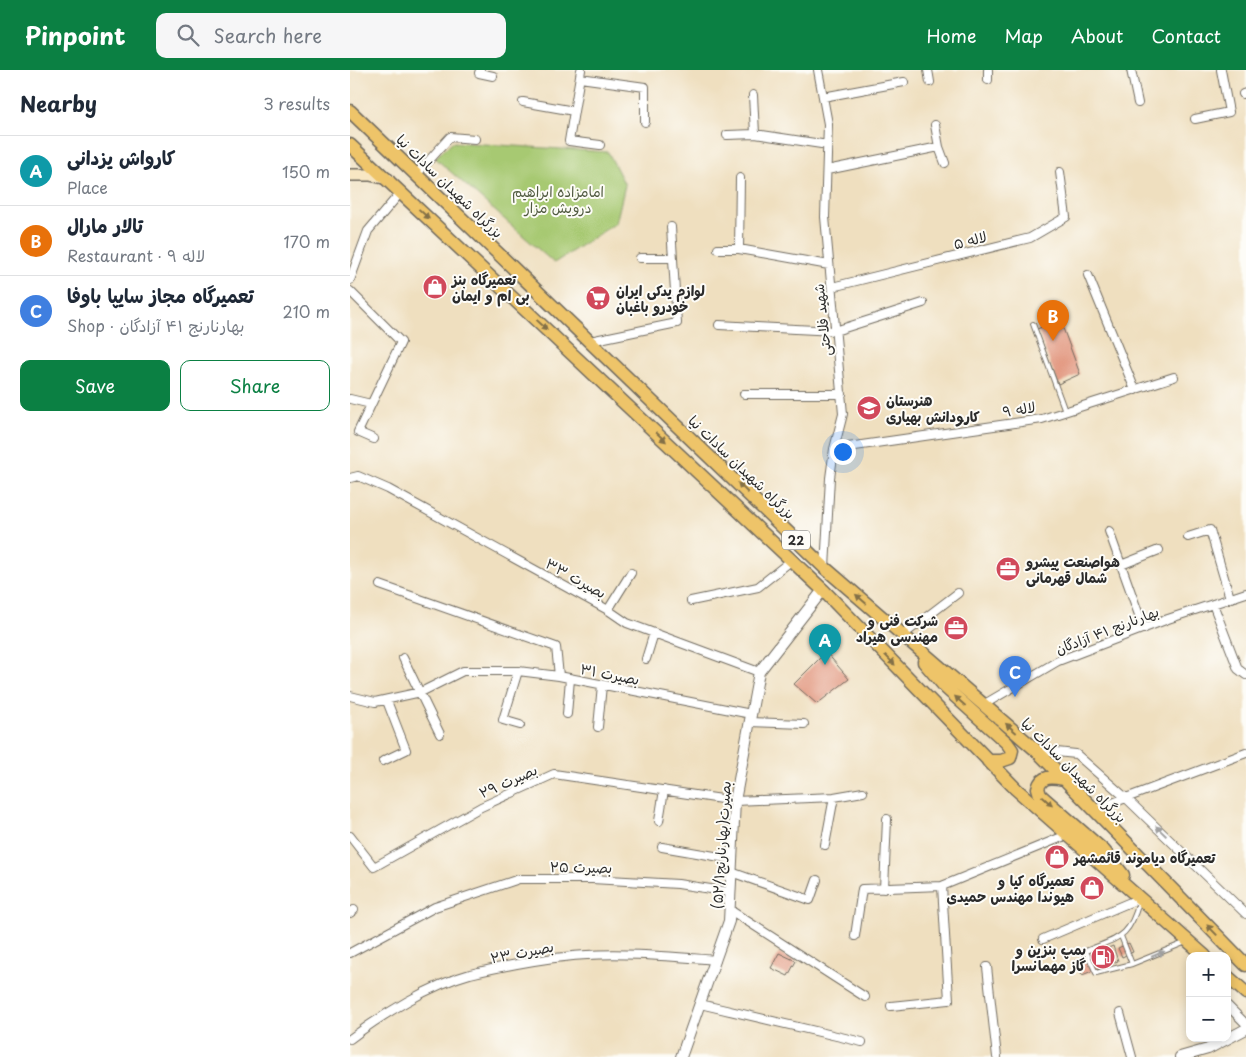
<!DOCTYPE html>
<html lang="en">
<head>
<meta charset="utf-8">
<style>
	body { margin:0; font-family:"Playpen Sans","Playpen Sans Arabic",sans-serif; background:#f6f6f7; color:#1f2937 }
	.controls { position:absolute; right:15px; bottom:15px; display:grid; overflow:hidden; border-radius:10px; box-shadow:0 2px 8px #0003 }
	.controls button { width:45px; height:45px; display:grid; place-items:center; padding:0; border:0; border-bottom:1px solid #e0e1e3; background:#fff; color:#1f2937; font:25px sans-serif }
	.you { position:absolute; left:492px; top:381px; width:18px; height:18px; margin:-12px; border:4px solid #fff; border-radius:50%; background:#1a73e8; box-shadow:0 0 0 8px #1a73e833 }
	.badge { display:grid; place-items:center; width:32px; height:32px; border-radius:50%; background:#0b8043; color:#fff; font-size:16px; font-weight:700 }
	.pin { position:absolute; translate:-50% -41px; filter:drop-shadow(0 1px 2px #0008) }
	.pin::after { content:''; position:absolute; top:26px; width:18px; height:15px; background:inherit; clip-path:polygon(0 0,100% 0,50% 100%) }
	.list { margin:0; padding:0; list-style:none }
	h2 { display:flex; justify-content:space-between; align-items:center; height:65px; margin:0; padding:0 20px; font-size:21px }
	h2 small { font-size:16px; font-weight:400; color:#747a83 }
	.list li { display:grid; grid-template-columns:32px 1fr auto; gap:15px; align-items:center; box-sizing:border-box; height:70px; padding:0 20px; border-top:1px solid #e0e1e3 }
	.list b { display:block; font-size:19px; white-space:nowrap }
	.list p { margin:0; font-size:16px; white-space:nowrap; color:#747a83 }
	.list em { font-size:16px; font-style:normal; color:#747a83 }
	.actions { display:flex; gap:10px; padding:15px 20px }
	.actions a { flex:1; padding:11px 0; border:1px solid #0b8043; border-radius:10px; text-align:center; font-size:18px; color:#0b8043 }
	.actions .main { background:#0b8043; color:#fff }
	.icon { flex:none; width:28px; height:28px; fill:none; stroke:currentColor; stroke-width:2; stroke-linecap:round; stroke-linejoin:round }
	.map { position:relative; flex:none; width:896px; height:987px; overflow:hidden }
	header { display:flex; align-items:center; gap:30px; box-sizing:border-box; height:70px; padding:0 25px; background:#0b8043; color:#fff }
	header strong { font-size:24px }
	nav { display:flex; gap:28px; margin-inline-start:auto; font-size:18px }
	.search { width:350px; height:45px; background:#f6f6f7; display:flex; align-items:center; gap:12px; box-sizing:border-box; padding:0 18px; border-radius:10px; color:#747a83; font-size:19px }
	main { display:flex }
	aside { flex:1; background:#fff }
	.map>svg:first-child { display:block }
	.green { fill:#a7c972; stroke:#697a4e }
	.building { fill:#e08f76 }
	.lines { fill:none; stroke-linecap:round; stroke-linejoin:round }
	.service-casing { stroke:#706a5f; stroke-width:6 }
	.minor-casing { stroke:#706a5f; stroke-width:10 }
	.tertiary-casing { stroke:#706a5f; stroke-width:12 }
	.secondary-casing { stroke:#706a5f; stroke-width:14 }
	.trunk-casing { stroke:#706a5f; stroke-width:15 }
	.service { stroke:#fff; stroke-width:4 }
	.minor { stroke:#fff; stroke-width:8 }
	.tertiary { stroke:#fff; stroke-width:10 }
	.secondary { stroke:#f8e7c3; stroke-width:11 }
	.trunk { stroke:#eec469; stroke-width:12 }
	.oneway { fill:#837047 }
	.oneway2 { fill:#a0a0a0 }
	.labels { text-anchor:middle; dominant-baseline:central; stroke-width:4; stroke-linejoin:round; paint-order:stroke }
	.shield { fill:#fdfcf7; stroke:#6a6a68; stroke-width:1 }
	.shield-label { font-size:12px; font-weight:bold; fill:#2b2b2b }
	.street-label { font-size:14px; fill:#2b2b2b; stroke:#fdfcf7 }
	.park-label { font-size:14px; fill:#505a40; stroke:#fdfcf7 }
	.poi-label { font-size:14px; font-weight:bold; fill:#2b2b2b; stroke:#fdfcf7; text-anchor:start }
</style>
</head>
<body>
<header>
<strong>Pinpoint</strong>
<div class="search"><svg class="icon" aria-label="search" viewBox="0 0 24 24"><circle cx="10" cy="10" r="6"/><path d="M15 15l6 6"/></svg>Search here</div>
<nav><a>Home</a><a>Map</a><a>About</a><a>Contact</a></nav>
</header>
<main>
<aside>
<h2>Nearby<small>3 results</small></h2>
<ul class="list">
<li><span class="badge" style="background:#0f9aa8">A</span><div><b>کارواش یزدانی</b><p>Place</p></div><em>150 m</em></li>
<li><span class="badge" style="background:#e8710a">B</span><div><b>تالار مارال</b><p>Restaurant · لاله ۹</p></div><em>170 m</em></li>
<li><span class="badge" style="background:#3f7fe0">C</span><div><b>تعمیرگاه مجاز سایپا باوفا</b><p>Shop · بهارنارنج ۴۱ آزادگان</p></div><em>210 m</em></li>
</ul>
<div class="actions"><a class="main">Save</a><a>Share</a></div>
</aside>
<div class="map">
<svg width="896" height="987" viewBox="0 0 896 987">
	<rect width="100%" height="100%" fill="#fdfcf7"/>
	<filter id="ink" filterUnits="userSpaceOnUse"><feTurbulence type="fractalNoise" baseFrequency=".02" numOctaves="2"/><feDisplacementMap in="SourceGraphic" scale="10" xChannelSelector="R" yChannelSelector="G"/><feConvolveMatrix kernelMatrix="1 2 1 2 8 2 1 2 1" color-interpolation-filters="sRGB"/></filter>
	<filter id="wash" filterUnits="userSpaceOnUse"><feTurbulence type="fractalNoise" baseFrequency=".0096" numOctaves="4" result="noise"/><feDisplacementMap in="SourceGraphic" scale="20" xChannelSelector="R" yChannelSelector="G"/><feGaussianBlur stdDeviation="1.12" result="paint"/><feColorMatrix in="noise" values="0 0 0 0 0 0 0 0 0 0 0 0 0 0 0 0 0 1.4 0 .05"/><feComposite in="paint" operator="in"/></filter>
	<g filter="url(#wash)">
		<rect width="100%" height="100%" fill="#efdfbf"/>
		<path class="green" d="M102,72L258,82L275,115L266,153L204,193L85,88Z"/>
		<g id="blocks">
			<path class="building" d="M710,250L730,304L708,314L687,259Z
				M476,582L499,609L467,634L444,614Z
				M779,873L783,882L772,887L768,878Z
				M763,876L768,891L732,905L726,891Z
				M429,883L446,891L438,906L421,898Z"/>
		</g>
	</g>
	<g filter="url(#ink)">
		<use href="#blocks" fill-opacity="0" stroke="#706a5f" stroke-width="1"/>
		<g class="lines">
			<defs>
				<path id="service" d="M683,254L715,341
					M789,832C779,869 769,867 736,881L746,903L782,894L834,873
					M771,866L782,894"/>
				<path id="minor" d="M130,0L129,3L143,6
					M231,0L219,71L250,75
					M468,0L478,54L475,147L493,344L484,379L480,408L475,498
					M578,0L580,12
					M638,0V10
					M781,0L788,33
					M230,8L295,17V52
					M893,24L896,23
					M403,25L405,64L478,75
					M473,27L554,12
					M173,32L224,41
					M845,49L879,42L871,0
					M377,65L405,64
					M589,77L595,93
					M477,100L589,77L585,55
					M66,105L100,67L125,69
					M368,179H389L479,195
					M389,179L390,108
					M290,188H323
					M738,205L785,320
					M0,210L18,161L51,122
					M482,217L680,168L716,147L710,102
					M0,221L51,272L8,362L24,369
					M369,255L485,261L573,233
					M240,271L327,253L321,157
					M394,324H492
					M0,329L21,334
					M484,379L692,349L824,307
					M0,408L8,406L38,419L258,540L277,553L409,602
					M759,461L794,559
					M838,467L860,460L880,528
					M771,495L809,480
					M30,515L206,577L209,606
					M341,531L408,517L442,490
					M863,534L888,599L896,605
					M258,540L281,503
					M553,565L608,523
					M53,588L90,664
					M296,589L304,563
					M168,601L153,650L170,655
					M0,626L25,632L71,622L113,601H168L209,606L401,644
					M633,635L708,591L818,549L896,523
					M217,644L220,609
					M399,652L454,654
					M248,657L252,615
					M687,680L726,684L776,728L896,844
					M33,691L56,680L37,631
					M744,740L896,683
					M309,751L314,720
					M0,766L24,797L131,737L204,704L385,731L484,727L513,722
					M475,775L484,727
					M312,777L382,789
					M381,802L460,830L467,810
					M534,819L537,749
					M380,840L515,927
					M0,843L4,840
					M505,866L512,819L592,816L717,765
					M693,869L790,828
					M0,883L85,837L169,809H242L328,814L380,822
					M637,897L647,987
					M350,934L512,972
					M877,935L896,954
					M541,936L599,930L592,816
					M770,943L782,987
					M0,969C33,944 80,915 120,904C150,897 183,890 214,887C260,881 318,886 366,890"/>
				<path id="tertiary" d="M331,987L379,851L385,731L409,602L473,520
					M830,987L858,979L896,959"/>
				<path id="secondary" d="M0,105H20L38,109"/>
				<path id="trunk" d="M0,41L475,498L686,680L896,895
					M0,75L473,520L666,719L855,886
					M574,592L596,618L657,673L662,680L660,688L651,691H638
					M714,709C702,707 692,705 688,718L690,725L754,781L773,805
					M877,906L896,923"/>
			</defs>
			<use href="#service" class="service-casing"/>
			<use href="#minor" class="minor-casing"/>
			<use href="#tertiary" class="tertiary-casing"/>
			<use href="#secondary" class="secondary-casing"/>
			<use href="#trunk" class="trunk-casing"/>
			<use href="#service" class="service"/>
			<use href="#minor" class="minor"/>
			<use href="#tertiary" class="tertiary"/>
			<use href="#secondary" class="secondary"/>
			<use href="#trunk" class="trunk"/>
		</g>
		<defs><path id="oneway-solid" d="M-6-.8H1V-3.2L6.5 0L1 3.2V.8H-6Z" transform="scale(1.25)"/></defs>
		<g class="oneway">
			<use href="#oneway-solid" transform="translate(74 144) rotate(43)"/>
			<use href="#oneway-solid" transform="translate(192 255) rotate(43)"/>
			<use href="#oneway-solid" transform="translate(311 367) rotate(43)"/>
			<use href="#oneway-solid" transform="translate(393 418) rotate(-136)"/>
			<use href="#oneway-solid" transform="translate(511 529) rotate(-139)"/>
			<use href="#oneway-solid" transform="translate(540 590) rotate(46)"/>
			<use href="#oneway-solid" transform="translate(610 631) rotate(-138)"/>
			<use href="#oneway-solid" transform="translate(661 658) rotate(-139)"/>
			<use href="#oneway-solid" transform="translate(697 731) rotate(43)"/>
			<use href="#oneway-solid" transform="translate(862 860) rotate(-134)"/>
		</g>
		<g class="oneway2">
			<use href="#oneway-solid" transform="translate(811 761) rotate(-136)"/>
			<use href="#oneway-solid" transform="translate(808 884) rotate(-22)"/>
		</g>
	</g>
	<defs>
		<symbol id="shop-disc" viewBox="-11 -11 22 22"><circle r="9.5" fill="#d1495b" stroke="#fdfcf7"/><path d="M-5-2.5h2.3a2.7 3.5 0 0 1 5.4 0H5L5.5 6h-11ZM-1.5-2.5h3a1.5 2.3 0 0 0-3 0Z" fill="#fff"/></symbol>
		<symbol id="supermarket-disc" viewBox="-11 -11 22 22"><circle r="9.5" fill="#d1495b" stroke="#fdfcf7"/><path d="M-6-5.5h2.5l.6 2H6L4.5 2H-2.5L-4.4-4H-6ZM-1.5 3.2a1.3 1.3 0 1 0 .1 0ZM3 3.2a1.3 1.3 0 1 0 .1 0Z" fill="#fff"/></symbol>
		<symbol id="school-disc" viewBox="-11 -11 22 22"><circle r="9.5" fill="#d1495b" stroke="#fdfcf7"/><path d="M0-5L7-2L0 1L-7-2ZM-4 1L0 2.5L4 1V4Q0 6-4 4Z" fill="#fff"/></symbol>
		<symbol id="office-disc" viewBox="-11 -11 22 22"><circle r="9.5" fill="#d1495b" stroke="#fdfcf7"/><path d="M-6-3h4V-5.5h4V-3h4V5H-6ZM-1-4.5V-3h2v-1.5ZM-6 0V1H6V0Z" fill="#fff"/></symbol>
		<symbol id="fuel-disc" viewBox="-11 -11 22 22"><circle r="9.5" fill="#d1495b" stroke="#fdfcf7"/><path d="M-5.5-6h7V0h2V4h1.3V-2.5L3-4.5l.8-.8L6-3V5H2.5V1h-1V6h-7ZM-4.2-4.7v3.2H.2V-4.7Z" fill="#fff"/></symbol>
	</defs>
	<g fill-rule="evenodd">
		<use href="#shop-disc" x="71" y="203" width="28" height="28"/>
		<use href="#supermarket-disc" x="234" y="214" width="28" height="28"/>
		<use href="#school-disc" x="505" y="324" width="28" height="28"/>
		<use href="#office-disc" x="644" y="485" width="28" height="28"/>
		<use href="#office-disc" x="592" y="544" width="28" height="28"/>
		<use href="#shop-disc" x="693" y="773" width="28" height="28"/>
		<use href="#shop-disc" x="728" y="804" width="28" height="28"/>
		<use href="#fuel-disc" x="739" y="873" width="28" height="28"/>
	</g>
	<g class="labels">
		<rect class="shield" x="432" y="460.5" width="28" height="19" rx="4"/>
		<g class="shield-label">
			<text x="446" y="470">22</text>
		</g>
		<g class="street-label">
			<text transform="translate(100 116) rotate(44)">بزرگراه شهیدان سادات نیا</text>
			<text transform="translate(620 170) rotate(-14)">لاله ۵</text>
			<text transform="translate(472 250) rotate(-96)">شهید فلاحتی</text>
			<text transform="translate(669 339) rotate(-9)">لاله ۹</text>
			<text transform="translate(392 397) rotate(44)">بزرگراه شهیدان سادات نیا</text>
			<text transform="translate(226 508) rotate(29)">بصیرت ۳۳</text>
			<text transform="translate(757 560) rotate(-21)">بهارنارنج ۴۱ آزادگان</text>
			<text transform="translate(260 604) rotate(11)">بصیرت ۳۱</text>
			<text transform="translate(724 700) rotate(45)">بزرگراه شهیدان سادات نیا</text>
			<text transform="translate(158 711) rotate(-24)">بصیرت ۲۹</text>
			<text transform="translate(371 775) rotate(-86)">بصیرت(بهارنارنج۵۲/۱)</text>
			<text transform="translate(231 797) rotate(1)">بصیرت ۲۵</text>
			<text transform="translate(172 882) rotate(-11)">بصیرت ۲۳</text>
		</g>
		<g class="park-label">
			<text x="208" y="121">امامزاده ابراهیم<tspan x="208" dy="16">درویش مزار</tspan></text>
		</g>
		<g class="poi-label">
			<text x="102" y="209">تعمیرگاه بنز<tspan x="102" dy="16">بی ام و ایمان</tspan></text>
			<text x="266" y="220">لوازم یدکی ایران<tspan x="266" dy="16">خودرو باغبان</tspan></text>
			<text x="536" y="330">هنرستان<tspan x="536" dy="16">کارودانش بهیاری</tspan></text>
			<text x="676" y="491">هواصنعت پیشرو<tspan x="676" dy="16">شمال قهرمانی</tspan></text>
			<text x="588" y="550" text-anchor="end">شرکت فنی و<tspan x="588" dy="16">مهندسی هیراد</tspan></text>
			<text x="724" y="787">تعمیرگاه دیاموند قائمشهر</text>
			<text x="724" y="810" text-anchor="end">تعمیرگاه کیا و<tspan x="724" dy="16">هیوندا مهندس حمیدی</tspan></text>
			<text x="736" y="879" text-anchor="end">پمپ بنزین و<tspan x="736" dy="16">گاز مهمانسرا</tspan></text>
		</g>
	</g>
</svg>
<div class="controls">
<button>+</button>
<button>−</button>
</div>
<div class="you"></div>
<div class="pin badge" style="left:475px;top:595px;background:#0f9aa8">A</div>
<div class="pin badge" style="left:703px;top:271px;background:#e8710a">B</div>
<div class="pin badge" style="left:665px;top:627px;background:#3f7fe0">C</div>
</div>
</main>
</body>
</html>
